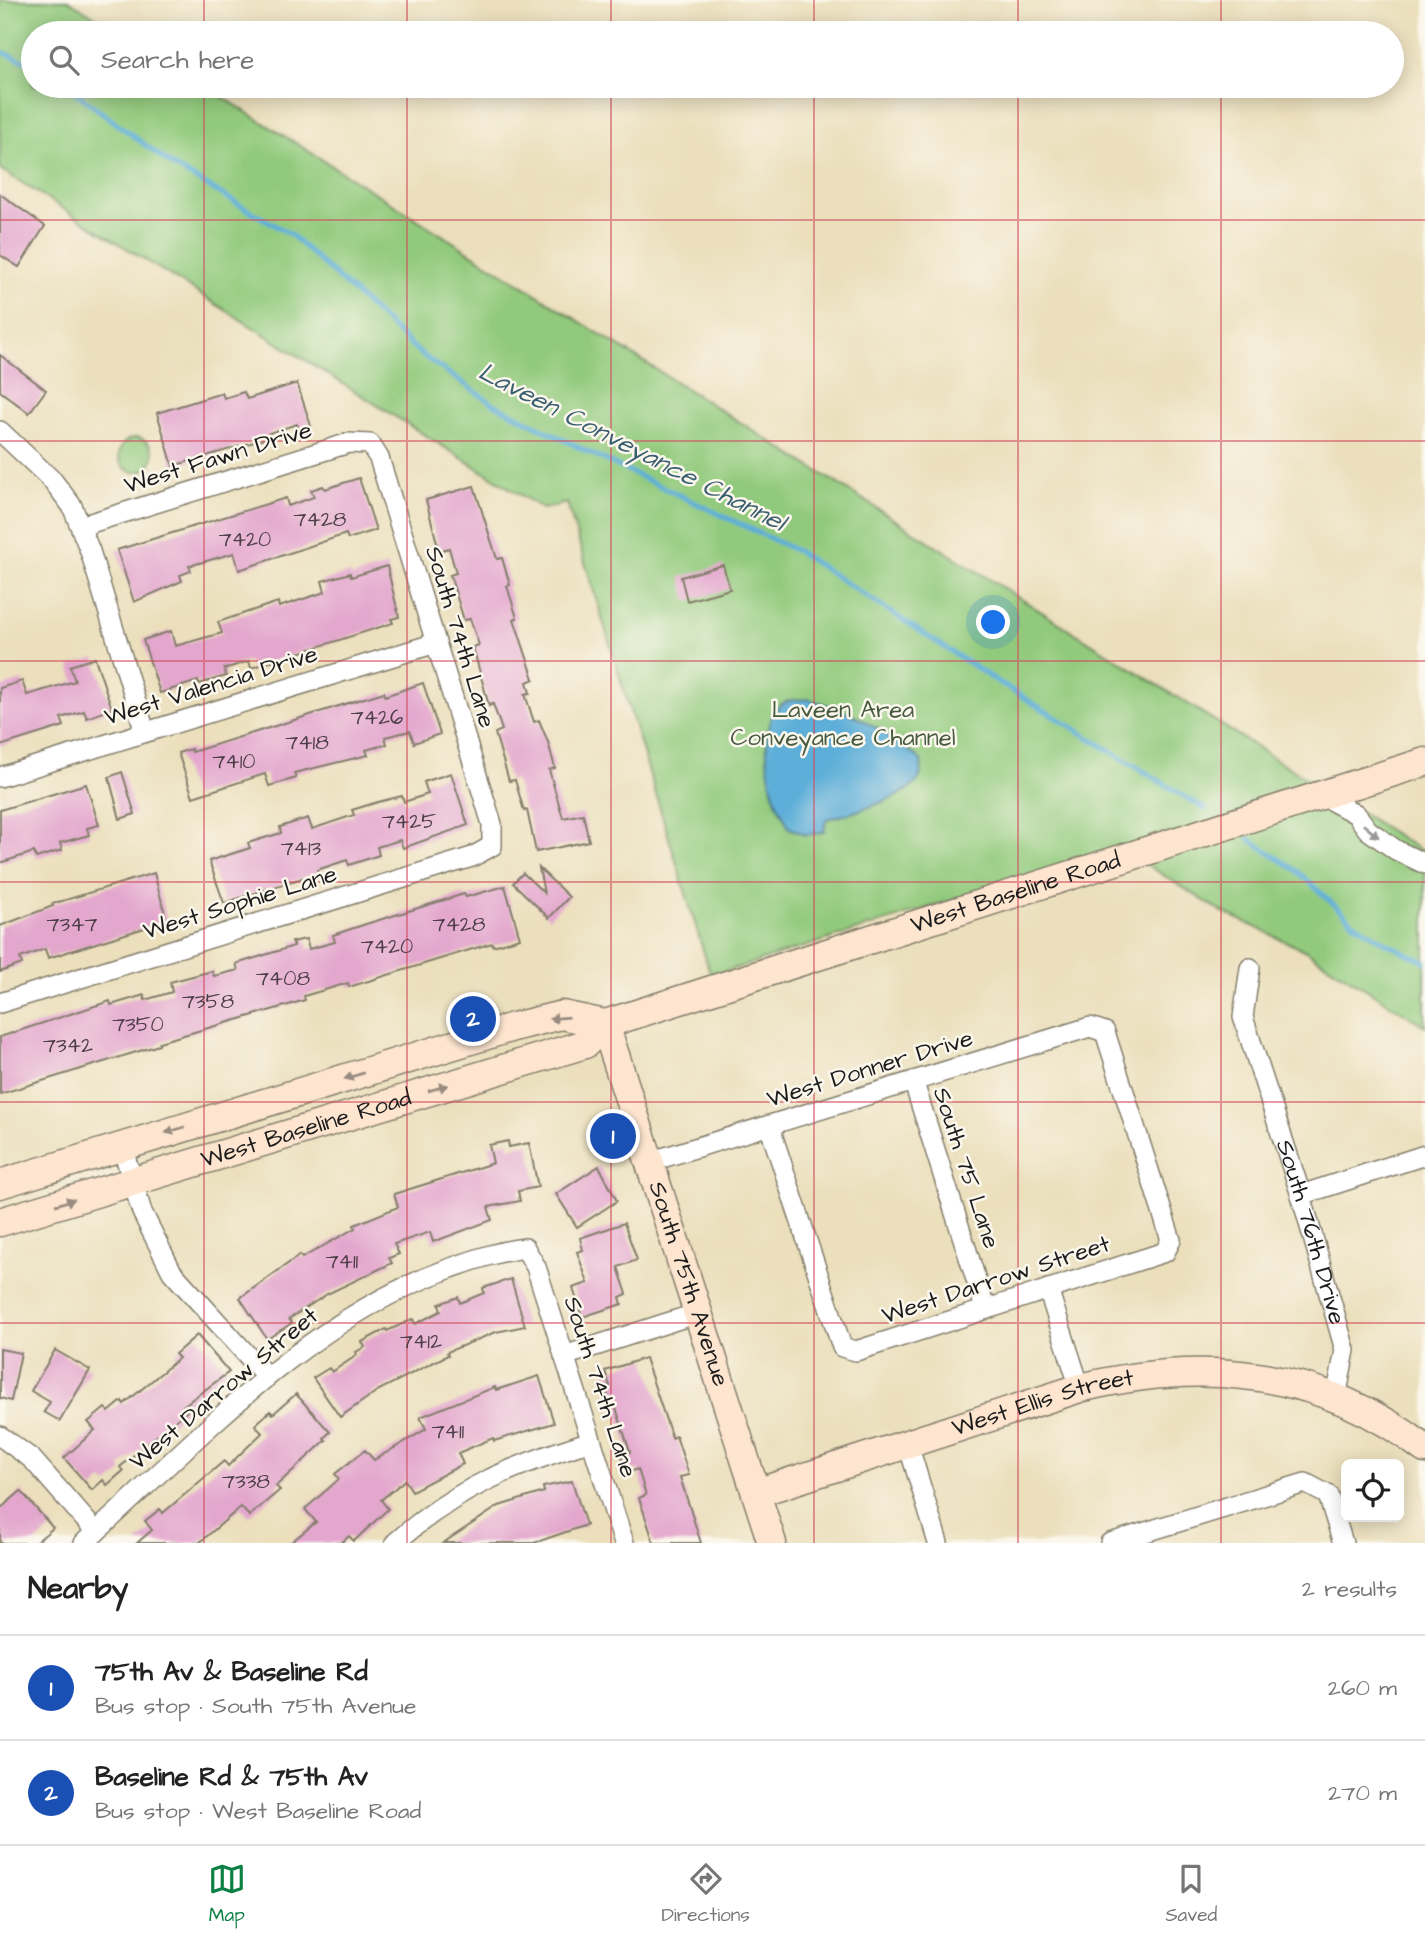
<!DOCTYPE html>
<html lang="en">
<head>
<meta charset="utf-8">
<style>
	body { margin:0; font-family:"Architects Daughter",sans-serif; background:#f2f2f2; color:#222 }
	.controls { position:absolute; right:21px; bottom:21px; display:grid; overflow:hidden; border-radius:10px; box-shadow:0 4px 18px #0003 }
	.controls button { width:63px; height:63px; display:grid; place-items:center; padding:0; border:0; border-bottom:2px solid #e0e0e0; background:#fff; color:#222; font:35px sans-serif }
	.you { position:absolute; left:994px; top:623px; width:24px; height:24px; margin:-18px; border:5px solid #fff; border-radius:50%; background:#1a73e8; box-shadow:0 0 0 10px #1a73e833 }
	.badge { display:grid; place-items:center; width:46px; height:46px; border-radius:50%; background:#0b8043; color:#fff; font-size:23px; font-weight:700 }
	.pin { position:absolute; translate:-50% -50%; border:4px solid #fff; box-shadow:0 2px 7px #0006 }
	.list { margin:0; padding:0; list-style:none }
	h2 { display:flex; justify-content:space-between; align-items:center; height:91px; margin:0; padding:0 28px; font-size:30px }
	h2 small { font-size:23px; font-weight:400; color:#767676 }
	.list li { display:grid; grid-template-columns:46px 1fr auto; gap:21px; align-items:center; box-sizing:border-box; height:105px; padding:0 28px; border-top:2px solid #e0e0e0 }
	.list b { display:block; font-size:26px; white-space:nowrap }
	.list p { margin:0; font-size:23px; white-space:nowrap; color:#767676 }
	.list em { font-size:23px; font-style:normal; color:#767676 }
	.icon { flex:none; width:38px; height:38px; fill:none; stroke:currentColor; stroke-width:2; stroke-linecap:round; stroke-linejoin:round }
	.map { position:relative; flex:none; width:1425px; height:1543px; overflow:hidden }
	.search { position:absolute; background:#fff; box-shadow:0 4px 18px #0003; left:21px; right:21px; top:21px; height:77px; display:flex; align-items:center; gap:18px; box-sizing:border-box; padding:0 24px; border-radius:38px; color:#767676; font-size:26px }
	.sheet { height:301px; background:#fff }
	nav { display:flex; justify-content:space-around; align-items:center; box-sizing:border-box; height:98px; border-top:2px solid #e0e0e0; background:#fff; font-size:19px; color:#767676 }
	nav a { display:grid; justify-items:center; gap:4px }
	nav .on { color:#0b8043 }
	.map>svg:first-child { display:block }
	.green { fill:#92ca7d; stroke:#57734c; stroke-width:2 }
	.water { fill:#5daed8; stroke:#3c657a; stroke-width:2 }
	.lines { fill:none; stroke-linecap:round; stroke-linejoin:round }
	.stream { stroke:#5daed8; stroke-width:5 }
	.building { fill:#e3a6cd }
	.street-casing { stroke:#847e6c; stroke-width:22 }
	.secondary-casing { stroke:#847e6c; stroke-width:31 }
	.street { stroke:#fff; stroke-width:19 }
	.secondary { stroke:#fde5d0; stroke-width:28 }
	.oneway { fill:#999 }
	.oneway2 { fill:#988b7f }
	.grid { fill:none; stroke:#d1495b; stroke-width:2; stroke-opacity:0.55 }
	.labels { text-anchor:middle; dominant-baseline:central; stroke-width:5; stroke-linejoin:round; paint-order:stroke }
	.number-label { font-size:21px; fill:#4e3e48 }
	.street-label { font-size:24px; fill:#1c1c1c; stroke:#fbf7ec }
	.park-label { font-size:24px; fill:#45593e; stroke:#fbf7ec }
	.water-label { font-size:26px; font-style:italic; fill:#395e71; stroke:#fbf7ec }
</style>
</head>
<body>
<div class="map">
<svg width="1425" height="1543" viewBox="0 0 1425 1543">
	<rect width="100%" height="100%" fill="#fbf7ec"/>
	<filter id="ink" filterUnits="userSpaceOnUse"><feTurbulence type="fractalNoise" baseFrequency=".0143" numOctaves="2"/><feDisplacementMap in="SourceGraphic" scale="14" xChannelSelector="R" yChannelSelector="G"/><feConvolveMatrix kernelMatrix="1 2 1 2 8 2 1 2 1" color-interpolation-filters="sRGB"/></filter>
	<filter id="wash" filterUnits="userSpaceOnUse"><feTurbulence type="fractalNoise" baseFrequency=".00686" numOctaves="4" result="noise"/><feDisplacementMap in="SourceGraphic" scale="28" xChannelSelector="R" yChannelSelector="G"/><feGaussianBlur stdDeviation="1.57" result="paint"/><feColorMatrix in="noise" values="0 0 0 0 0 0 0 0 0 0 0 0 0 0 0 0 0 1.4 0 .05"/><feComposite in="paint" operator="in"/></filter>
	<g filter="url(#wash)">
		<rect width="100%" height="100%" fill="#ebdfbc"/>
		<path class="green" d="M0,0H68L121,33H33V86H205L1425,853V1026L1304,950L1219,910L1120,848L711,976L567,503L543,509L0,169Z
			M119 455a17 17 0 1 1 34 0a17 17 0 1 1-34 0Z"/>
		<path class="water" d="M808,699C852,710 885,731 921,760C922,769 922,778 914,785C901,798 845,816 826,819L824,832L807,835L789,828C785,818 778,808 775,798C767,775 757,713 786,702C792,699 802,700 808,699Z"/>
		<g class="lines">
			<path class="stream" d="M0,51L33,65
				M67,86L173,166L290,234L422,355L492,403L584,450L797,551L987,675L1205,809
				M1249,839L1296,870L1354,923L1390,945L1425,962"/>
		</g>
		<g id="blocks">
			<path class="building" d="M0,194L45,226L19,267L0,255Z
				M0,355L46,390L29,413L0,391Z
				M297,383L311,426L299,430L297,424L269,433L271,437L173,466L157,413L222,393L224,398L244,392L247,399Z
				M359,478L376,530L348,539L346,534L239,570L234,553L189,566L191,571L180,575L182,581L134,602L117,550L286,498L288,506L314,497L311,490L323,486L325,489Z
				M474,486L497,559L502,558L510,585L507,586L517,618L514,619L534,679L527,682L530,693L525,694L534,722L539,720L548,742L555,768L549,770L563,818L583,814L589,841L536,852L527,810L524,811L515,780L509,781L495,733L502,730L493,704L489,706L473,647L479,645L470,619L464,620L450,575L456,573L449,548L439,551L426,500Z
				M723,565L730,589L687,601L681,577Z
				M387,566L399,617L391,619L393,623L251,668L249,661L224,669L226,676L199,684L198,681L160,693L143,640L171,631L175,646L222,633L218,622L278,602L279,607L325,592L322,581L350,573L351,577Z
				M95,658L112,709L87,718L84,711L61,718L64,726L0,746V688L22,681L27,695L75,681L70,666Z
				M423,683L440,734L414,743L410,731L385,737L387,744L366,750L368,755L294,773L296,778L269,786L265,774L193,797L178,753L191,749L192,752L358,700L384,692L385,696Z
				M122,772L135,814L120,819L109,777Z
				M451,773L468,825L403,848L400,840L377,847L379,855L349,865L347,860L317,870L318,873L224,903L209,861L250,848L248,843L281,833L280,827L308,818L312,829L354,815L352,810L378,802L402,796L404,802L428,794L424,782Z
				M86,784L99,825L87,828L89,835L60,843L62,850L36,858L34,852L0,863V810Z
				M539,868L569,897L549,918L513,883L523,873L544,893Z
				M154,873L167,921L48,958L45,949L20,958L22,964L0,972V926L53,906L52,904Z
				M505,886L520,938L493,946L492,943L349,987L348,983L304,996L305,1000L275,1009L159,1042V1045L0,1094V1037L110,1001L111,1005L144,995L145,1000L172,992L170,982L212,971L214,976L238,970L236,964L294,946L292,942L306,939L309,949L335,942L333,935L366,924L464,894L466,897Z
				M508,1141L509,1147L529,1143L538,1187L518,1191L520,1201L488,1207L492,1220L433,1242L430,1232L394,1244L399,1254L389,1258L392,1263L327,1294L289,1319L292,1323L267,1339L240,1298L300,1255L302,1258L355,1228L354,1225L398,1207L394,1194L493,1163L489,1145Z
				M599,1166L617,1201L577,1227L556,1194Z
				M624,1223L637,1260L618,1267L627,1294L620,1297L622,1304L582,1317L573,1288L588,1283L577,1252L583,1250L580,1238Z
				M511,1279L525,1326L496,1332L447,1352L448,1355L377,1391L340,1417L313,1378L329,1368L332,1372L357,1355L356,1352L365,1347L362,1342L386,1329L387,1331L413,1319L415,1324L441,1311L439,1304L458,1297L460,1303L484,1293L483,1288Z
				M197,1335L229,1372L183,1406L187,1411L120,1467L123,1471L107,1485L103,1480L92,1490L64,1458L95,1430L88,1422L105,1408L109,1412L122,1401L124,1404L179,1358L175,1354Z
				M0,1349L21,1353L11,1401L0,1398Z
				M55,1350L90,1370L60,1421L44,1412L50,1402L31,1391Z
				M645,1358L672,1438L676,1436L689,1475L680,1477L701,1543H654L639,1498L646,1495L638,1469L627,1473L621,1454L630,1452L615,1405L611,1406L605,1387L610,1386L605,1371Z
				M539,1376L554,1423L494,1441L493,1438L458,1453L463,1464L412,1491L405,1480L381,1500L388,1509L354,1541L349,1536L341,1543H290L316,1522L305,1509L339,1479L335,1474L365,1450L374,1460L426,1429L420,1417L495,1387L496,1390Z
				M296,1394L330,1432L324,1438L326,1440L276,1486L280,1490L249,1516L241,1507L199,1543H137L152,1530L145,1521L160,1509L163,1513L224,1461L228,1466L262,1433L255,1425L270,1411L273,1414Z
				M572,1481L586,1525L534,1543H443L499,1506L544,1492L543,1487Z
				M21,1491L53,1528L35,1543H0V1509Z"/>
		</g>
	</g>
	<g filter="url(#ink)">
		<use href="#blocks" fill-opacity="0" stroke="#847e6c" stroke-width="2"/>
		<g class="lines">
			<defs>
				<g id="street">
					<path d="M0,431L53,481L72,506L90,551L145,732"/>
					<path d="M0,777L436,643"/>
					<path d="M1319,794L1356,814L1368,830L1396,850L1425,864"/>
					<path id="s1" d="M1250,968L1243,1017L1301,1195L1345,1350L1336,1398"/>
					<path d="M0,1003L472,857L492,846V824L379,458L370,444L349,443L81,526"/>
					<path d="M914,1083L985,1308"/>
					<path d="M122,1146L142,1212L172,1272L267,1377"/>
					<path d="M649,1162L1090,1027L1105,1032L1171,1240L1165,1252L856,1351L842,1347L769,1125"/>
					<path d="M1301,1195L1425,1155"/>
					<path d="M1048,1289L1080,1388"/>
					<path d="M564,1356L698,1313"/>
					<path d="M0,1436L32,1459L96,1532"/>
					<path d="M908,1444L938,1543"/>
					<path d="M84,1543C196,1442 303,1322 448,1269C474,1260 498,1251 525,1248L536,1267L624,1543"/>
					<path d="M395,1543C458,1487 512,1466 591,1441"/>
					<path d="M1110,1543L1305,1483L1328,1495L1343,1543"/>
				</g>
				<g id="secondary">
					<path id="s2" d="M605,1024L772,1543"/>
					<path id="s3" d="M0,1184L513,1027L562,1015L605,1024L1425,762"/>
					<path id="s4" d="M0,1222L585,1044L605,1024"/>
					<path id="s5" d="M756,1493L1080,1388C1202,1358 1322,1369 1425,1449"/>
				</g>
			</defs>
			<use href="#street" class="street-casing"/>
			<use href="#secondary" class="secondary-casing"/>
			<use href="#street" class="street"/>
			<use href="#secondary" class="secondary"/>
		</g>
		<defs><path id="oneway-solid" d="M-6-.8H1V-3.2L6.5 0L1 3.2V.8H-6Z" transform="scale(1.75)"/></defs>
		<use class="oneway" href="#oneway-solid" transform="translate(1371 831) rotate(40)"/>
		<g class="oneway2">
			<use href="#oneway-solid" transform="translate(559 1018) rotate(175)"/>
			<use href="#oneway-solid" transform="translate(354 1076) rotate(163)"/>
			<use href="#oneway-solid" transform="translate(438 1088) rotate(-17)"/>
			<use href="#oneway-solid" transform="translate(175 1130) rotate(163)"/>
			<use href="#oneway-solid" transform="translate(65 1202) rotate(-17)"/>
		</g>
	</g>
	<path class="grid" d="M204,0V33M407,0V33M611,0V33M814,0V33M1018,0V33M1221,0V33M204,86V1543M407,86V1543M611,86V1543M814,86V1543M1018,86V1543M1221,86V1543M0,220H1425M0,441H1425M0,661H1425M0,882H1425M0,1102H1425M0,1323H1425"/>
	<g class="labels">
		<g class="number-label">
			<text x="320" y="519">7428</text>
			<text x="245" y="539">7420</text>
			<text x="377" y="717">7426</text>
			<text x="307" y="742">7418</text>
			<text x="234" y="761">7410</text>
			<text x="409" y="821">7425</text>
			<text x="301" y="848">7413</text>
			<text x="72" y="924">7347</text>
			<text x="459" y="924">7428</text>
			<text x="387" y="946">7420</text>
			<text x="283" y="978">7408</text>
			<text x="208" y="1001">7358</text>
			<text x="138" y="1024">7350</text>
			<text x="68" y="1045">7342</text>
			<text x="342" y="1261">7411</text>
			<text x="421" y="1341">7412</text>
			<text x="448" y="1431">7411</text>
			<text x="246" y="1481">7338</text>
		</g>
		<g class="street-label">
			<text transform="translate(218 458) rotate(-17)">West Fawn Drive</text>
			<text transform="translate(460 637) rotate(73)">South 74th Lane</text>
			<text transform="translate(211 686) rotate(-17)">West Valencia Drive</text>
			<text stroke="none"><textPath href="#s3" startOffset="1062">West Baseline Road</textPath></text>
			<text transform="translate(240 903) rotate(-17)">West Sophie Lane</text>
			<text transform="translate(870 1069) rotate(-17)">West Donner Drive</text>
			<text stroke="none"><textPath href="#s4" startOffset="320">West Baseline Road</textPath></text>
			<text transform="translate(966 1168) rotate(72)">South 75 Lane</text>
			<text stroke="none"><textPath href="#s1" startOffset="275">South 76th Drive</textPath></text>
			<text transform="translate(996 1280) rotate(-18)">West Darrow Street</text>
			<text stroke="none"><textPath href="#s2" startOffset="273">South 75th Avenue</textPath></text>
			<text transform="translate(600 1387) rotate(72)">South 74th Lane</text>
			<text transform="translate(224 1389) rotate(-40)">West Darrow Street</text>
			<text stroke="none"><textPath href="#s5" startOffset="301">West Ellis Street</textPath></text>
		</g>
		<g class="park-label">
			<text x="843" y="710">Laveen Area<tspan x="843" dy="28">Conveyance Channel</tspan></text>
		</g>
		<g class="water-label">
			<text transform="translate(632 447) rotate(27)">Laveen Conveyance Channel</text>
		</g>
	</g>
</svg>
<div class="controls">
<button><svg class="icon" aria-label="locate" viewBox="0 0 24 24"><circle cx="12" cy="12" r="6"/><path d="M12 2v4M12 18v4M2 12h4M18 12h4"/></svg></button>
</div>
<div class="you"></div>
<div class="pin badge" style="left:613px;top:1136px;background:#1a4fb4">1</div>
<div class="pin badge" style="left:473px;top:1019px;background:#1a4fb4">2</div>
<div class="search"><svg class="icon" aria-label="search" viewBox="0 0 24 24"><circle cx="10" cy="10" r="6"/><path d="M15 15l6 6"/></svg>Search here</div>
</div>
<section class="sheet">
<h2>Nearby<small>2 results</small></h2>
<ul class="list">
<li><span class="badge" style="background:#1a4fb4">1</span><div><b>75th Av &amp; Baseline Rd</b><p>Bus stop · South 75th Avenue</p></div><em>260 m</em></li>
<li><span class="badge" style="background:#1a4fb4">2</span><div><b>Baseline Rd &amp; 75th Av</b><p>Bus stop · West Baseline Road</p></div><em>270 m</em></li>
</ul>
</section>
<nav>
<a class="on"><svg class="icon" aria-label="map" viewBox="0 0 24 24"><path d="M3 6l6-2 6 2 6-2v14l-6 2-6-2-6 2zM9 4v14M15 6v14"/></svg>Map</a>
<a><svg class="icon" aria-label="directions" viewBox="0 0 24 24"><path d="M12 3l9 9-9 9-9-9zM9 14v-3h6M13 9l2 2-2 2"/></svg>Directions</a>
<a><svg class="icon" aria-label="saved" viewBox="0 0 24 24"><path d="M7 4h10v16l-5-4-5 4z"/></svg>Saved</a>
</nav>
</body>
</html>
